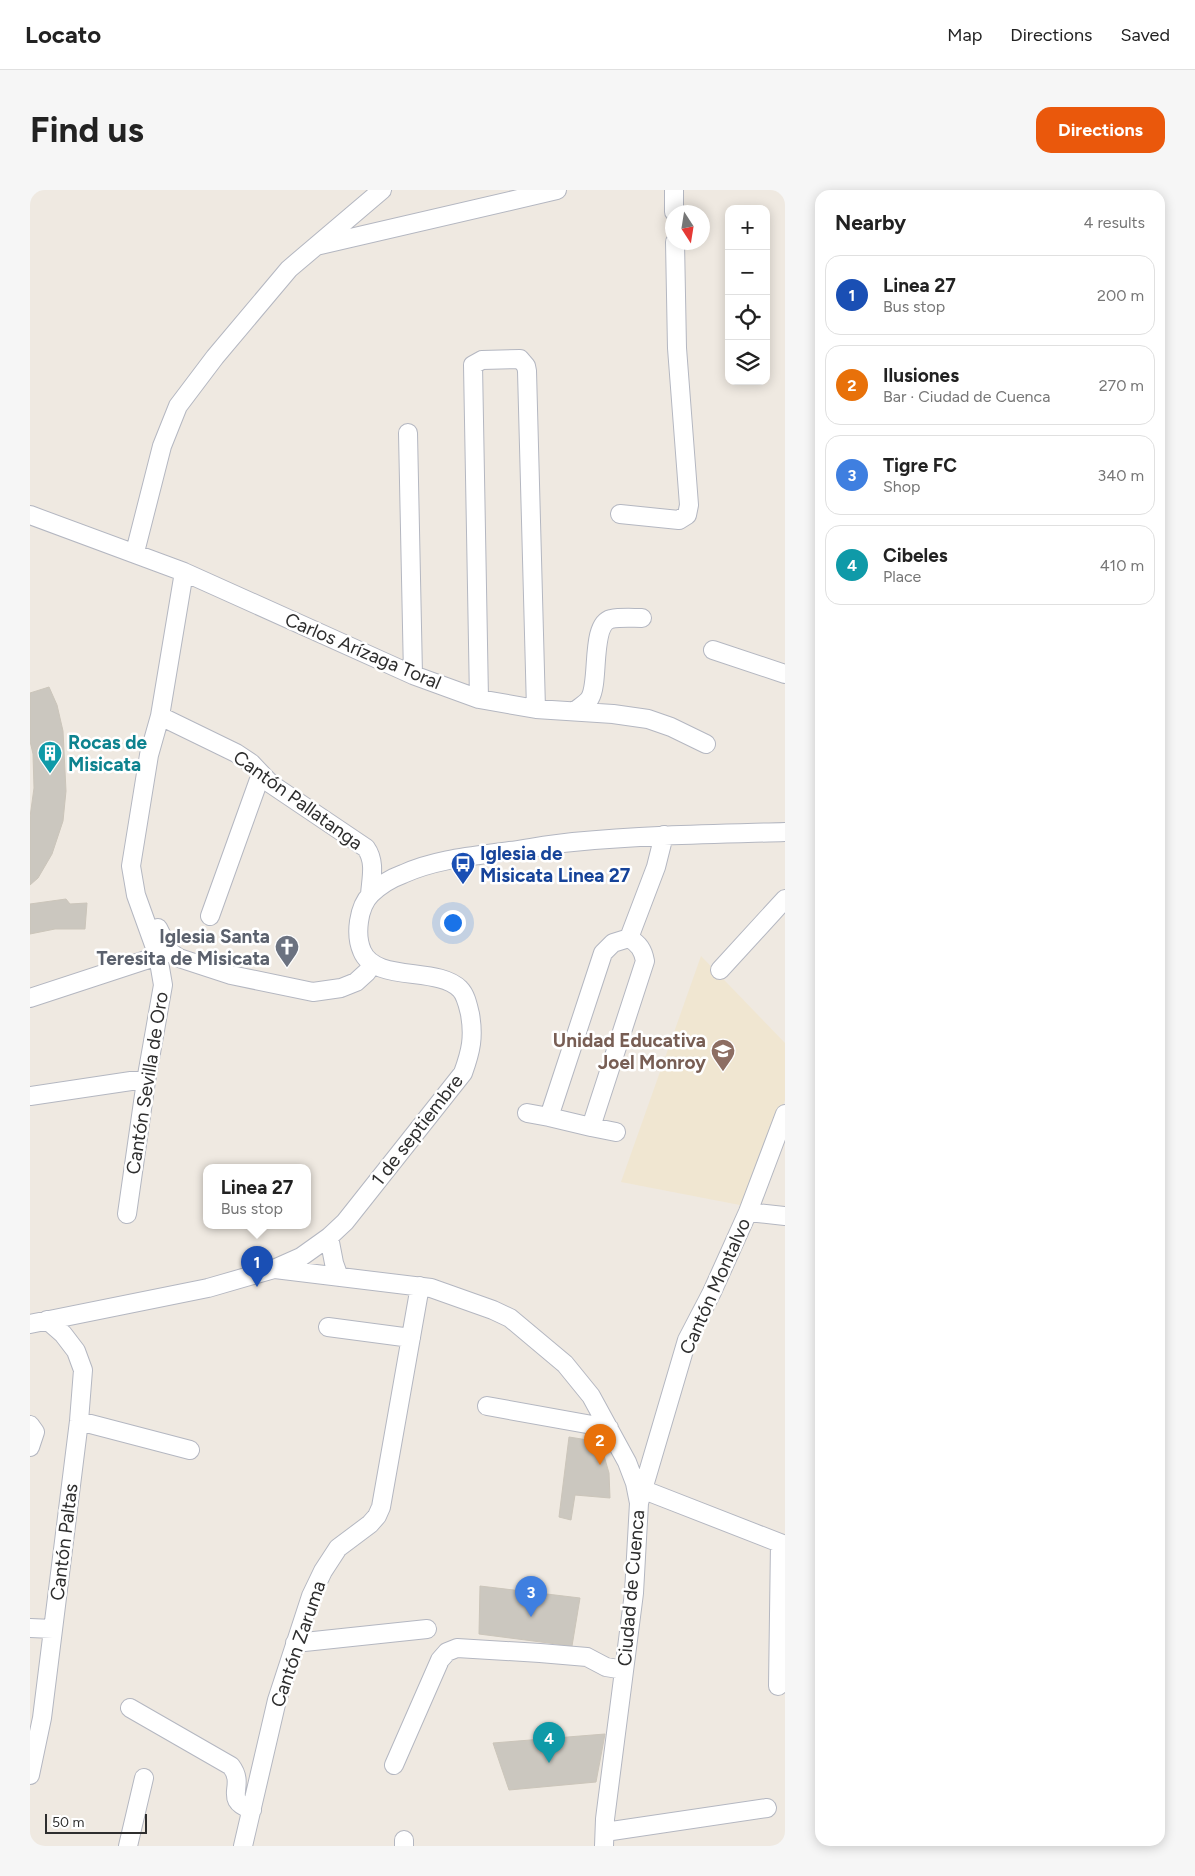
<!DOCTYPE html>
<html lang="en">
<head>
<meta charset="utf-8">
<style>
	body { margin:0; font-family:Figtree,sans-serif; background:#f6f6f6; color:#222 }
	.controls { position:absolute; right:15px; top:15px; display:grid; overflow:hidden; border-radius:10px; box-shadow:0 2px 12px #0003 }
	.controls button { width:45px; height:45px; display:grid; place-items:center; padding:0; border:0; border-bottom:1px solid #e0e0e0; background:#fff; color:#222; font:25px sans-serif }
	.compass { position:absolute; left:635px; top:15px; width:45px; height:45px; border-radius:50%; background:#fff; box-shadow:0 2px 12px #0003; rotate:168deg }
	.scale { position:absolute; left:15px; bottom:12px; width:102px; box-sizing:border-box; padding-left:5px; border:2px solid #2e2e2e; border-top:0; font-size:14px; line-height:18px; white-space:nowrap; color:#2e2e2e; -webkit-text-stroke:4px #fff; paint-order:stroke }
	.you { position:absolute; left:422px; top:732px; width:18px; height:18px; margin:-12px; border:4px solid #fff; border-radius:50%; background:#1a73e8; box-shadow:0 0 0 8px #1a73e833 }
	.badge { display:grid; place-items:center; width:32px; height:32px; border-radius:50%; background:#ea580c; color:#fff; font-size:16px; font-weight:700 }
	.pin { position:absolute; translate:-50% -41px; filter:drop-shadow(0 1px 2px #0008) }
	.pin::after { content:''; position:absolute; top:26px; width:18px; height:15px; background:inherit; clip-path:polygon(0 0,100% 0,50% 100%) }
	.popup { position:absolute; left:173px; top:974px; width:108px; height:65px; box-sizing:border-box; display:grid; place-content:center; border-radius:10px; background:#fff; filter:drop-shadow(0 1px 4px #0005); font-size:16px; white-space:nowrap; color:#767676 }
	.popup b { font-size:19px; color:#222 }
	.popup::after { content:''; position:absolute; left:50%; top:100%; margin-left:-10px; border:10px solid transparent; border-top-color:#fff }
	.list { margin:0; padding:0; list-style:none }
	h2 { display:flex; justify-content:space-between; align-items:center; height:65px; margin:0; padding:0 20px; font-size:21px }
	h2 small { font-size:16px; font-weight:400; color:#767676 }
	.list li { display:grid; grid-template-columns:32px 1fr auto; gap:15px; align-items:center; box-sizing:border-box; height:80px; margin:0 10px 10px; padding:0 10px; border:1px solid #e0e0e0; border-radius:15px }
	.list b { display:block; font-size:19px; white-space:nowrap }
	.list p { margin:0; font-size:16px; white-space:nowrap; color:#767676 }
	.list em { font-size:16px; font-style:normal; color:#767676 }
	.icon { flex:none; width:28px; height:28px; fill:none; stroke:currentColor; stroke-width:2; stroke-linecap:round; stroke-linejoin:round }
	.map { position:relative; flex:none; width:755px; height:1656px; overflow:hidden; border-radius:15px }
	header { display:flex; align-items:center; gap:30px; box-sizing:border-box; height:70px; padding:0 25px; background:#fff; border-bottom:1px solid #e0e0e0 }
	header strong { font-size:24px }
	nav { display:flex; gap:28px; margin-inline-start:auto; font-size:18px }
	.intro { display:flex; align-items:center; justify-content:space-between; box-sizing:border-box; height:120px; padding:0 30px }
	h1 { margin:0; font-size:35px }
	.button { padding:12px 22px; border-radius:15px; background:#ea580c; color:#fff; font-size:18px; font-weight:700 }
	main { display:flex; gap:30px; padding:0 30px }
	aside { flex:1; background:#fff; border-radius:15px; box-shadow:0 2px 12px #0003 }
	.map>svg:first-child { display:block }
	.education { fill:#f0e6d1 }
	.building { fill:#cbc7bf; stroke:#cbc5ba }
	.lines { fill:none; stroke-linecap:round; stroke-linejoin:round }
	.minor-casing { stroke:#b4b7c1; stroke-width:20 }
	.minor { stroke:#fff; stroke-width:18 }
	.labels { text-anchor:middle; dominant-baseline:central; stroke-width:5; stroke-linejoin:round; paint-order:stroke }
	.street-label { font-size:19px; fill:#2e2e2e; stroke:#fff }
	.culture-label { font-size:19px; font-weight:bold; fill:#0d838f; stroke:#fff; text-anchor:start }
	.transit-label { font-size:19px; font-weight:bold; fill:#164399; stroke:#fff; text-anchor:start }
	.worship-label { font-size:19px; font-weight:bold; fill:#5b616d; stroke:#fff; text-anchor:end }
	.education-label { font-size:19px; font-weight:bold; fill:#785e54; stroke:#fff; text-anchor:end }
</style>
</head>
<body>
<header>
<strong>Locato</strong>
<nav><a>Map</a><a>Directions</a><a>Saved</a></nav>
</header>
<div class="intro"><h1>Find us</h1><a class="button">Directions</a></div>
<main>
<div class="map">
<svg width="755" height="1656" viewBox="0 0 755 1656">
	<rect width="100%" height="100%" fill="#efe9e1"/>
	<path class="education" d="M671,766L755,853V910L715,1016L591,992Z"/>
	<path class="building" d="M19,497L27,515L33,541L36,601L33,631L22,664L8,688L0,695V627L4,598L3,564L0,551V503Z
		M36,709L40,714L57,713L55,739H25L0,744V714Z
		M539,1247L570,1252L579,1283L580,1308L545,1305L541,1330L529,1327Z
		M450,1396L550,1408L542,1456L449,1444Z
		M575,1544L566,1592L479,1600L463,1553Z"/>
	<g class="lines">
		<defs>
			<path id="minor" d="M644,0V22
				M286,56L527,0
				M378,243L383,485
				M590,324L649,330L657,325L659,315L647,158L645,52
				M0,325L154,382L383,485L449,509L506,519L583,524L618,529L641,537L676,554
				M105,362L132,256L148,216L185,167L259,79L352,0
				M683,460L755,484
				M449,509L443,175L452,170L490,169L496,176L497,181L506,519
				M545,521C550,517 557,513 560,508C570,491 560,434 581,429C591,427 602,428 612,428
				M130,526L206,563L221,573L241,594L336,658C346,672 341,689 340,705
				M180,726L231,584
				M128,738L140,762L149,768L201,785L283,802L311,798L326,792L337,782L342,774
				M599,748C609,754 613,760 615,771L561,937L519,927L573,763L583,753Z
				M599,748L626,677L634,645
				M690,780L755,709
				M0,808L128,766
				M0,906L101,891H116
				M497,923L519,927
				M561,937L586,942
				M718,1022L755,1026
				M97,1024L116,891L133,795L128,766L106,705L101,676L119,565L130,526L154,382
				M299,1047L304,1073L309,1087
				M245,1079L401,1098L463,1120L480,1128L535,1174L561,1206L597,1272L605,1293L609,1313L604,1403L575,1629L574,1656
				M0,1134L178,1098L244,1079L271,1067L299,1047L315,1032L433,883C441,861 444,847 440,824C438,816 436,805 430,799C408,776 345,793 332,761C325,745 328,717 341,704C349,696 362,688 373,684C406,669 444,666 480,661C501,658 522,654 543,652C614,645 684,644 755,642
				M298,1137L381,1148
				M457,1216L579,1238
				M49,1231L160,1260
				M0,1235L5,1242L0,1257
				M614,1300L755,1355
				M609,1313L657,1150L682,1102L718,1022L755,924
				M0,1438L23,1439
				M265,1453L397,1439
				M748,1496L750,1353
				M100,1518L201,1576C217,1597 191,1609 222,1620
				M364,1575L410,1470L417,1462L427,1458L510,1463L557,1467L576,1477L594,1480
				M0,1585L12,1528L49,1231L53,1180L46,1161L33,1144L17,1130
				M575,1642L737,1618
				M98,1656L114,1588
				M213,1656L247,1510L281,1406L293,1381L308,1358L340,1334L347,1326L351,1317L390,1096
				M374,1656V1650"/>
		</defs>
		<use href="#minor" class="minor-casing"/>
		<use href="#minor" class="minor"/>
	</g>
	<defs>
		<symbol id="building-pin" viewBox="-11 -11 22 30"><path d="M0 17L-7.5 6A9.5 9.5 0 1 1 7.5 6Z" fill="#0f9aa8" stroke="#fff"/><path d="M-4-6H4V6H1V3H-1V6H-4ZM-2.5-4.3h1.7v1.8h-1.7ZM.8-4.3h1.7v1.8H.8ZM-2.5-1h1.7V.8h-1.7ZM.8-1h1.7V.8H.8Z" fill="#fff"/></symbol>
		<symbol id="bus-pin" viewBox="-11 -11 22 30"><path d="M0 17L-7.5 6A9.5 9.5 0 1 1 7.5 6Z" fill="#1a4fb4" stroke="#fff"/><path d="M-5-6H5V4H4V6H2V4H-2V6H-4V4H-5ZM-3.5-4V0h7V-4ZM-3.5 1.2v1.5H-2V1.2ZM2 1.2v1.5H3.5V1.2Z" fill="#fff"/></symbol>
		<symbol id="church-pin" viewBox="-11 -11 22 30"><path d="M0 17L-7.5 6A9.5 9.5 0 1 1 7.5 6Z" fill="#6b7280" stroke="#fff"/><path d="M-1.2-6h2.4v3.5h3.3v2.4h-3.3V6h-2.4V-.1h-3.3v-2.4h3.3Z" fill="#fff"/></symbol>
		<symbol id="school-pin" viewBox="-11 -11 22 30"><path d="M0 17L-7.5 6A9.5 9.5 0 1 1 7.5 6Z" fill="#8d6e63" stroke="#fff"/><path d="M0-5L7-2L0 1L-7-2ZM-4 1L0 2.5L4 1V4Q0 6-4 4Z" fill="#fff"/></symbol>
	</defs>
	<g fill-rule="evenodd">
		<use href="#building-pin" x="6" y="549" width="28" height="38"/>
		<use href="#bus-pin" x="419" y="660" width="28" height="38"/>
		<use href="#church-pin" x="243" y="743" width="28" height="38"/>
		<use href="#school-pin" x="679" y="847" width="28" height="38"/>
	</g>
	<g class="labels">
		<g class="street-label">
			<text transform="translate(333 461) rotate(23)">Carlos Arízaga Toral</text>
			<text transform="translate(268 610) rotate(36)">Cantón Pallatanga</text>
			<text transform="translate(117 893) rotate(-81)">Cantón Sevilla de Oro</text>
			<text transform="translate(387 940) rotate(-52)">1 de septiembre</text>
			<text transform="translate(685 1096) rotate(-66)">Cantón Montalvo</text>
			<text transform="translate(34 1352) rotate(-83)">Cantón Paltas</text>
			<text transform="translate(601 1398) rotate(-85)">Ciudad de Cuenca</text>
			<text transform="translate(268 1454) rotate(-71)">Cantón Zaruma</text>
		</g>
		<g class="culture-label">
			<text x="38" y="552">Rocas de<tspan x="38" dy="22">Misicata</tspan></text>
		</g>
		<g class="transit-label">
			<text x="450" y="663">Iglesia de<tspan x="450" dy="22">Misicata Linea 27</tspan></text>
		</g>
		<g class="worship-label">
			<text x="240" y="746">Iglesia Santa<tspan x="240" dy="22">Teresita de Misicata</tspan></text>
		</g>
		<g class="education-label">
			<text x="676" y="850">Unidad Educativa<tspan x="676" dy="22">Joel Monroy</tspan></text>
		</g>
	</g>
</svg>
<div class="controls">
<button>+</button>
<button>−</button>
<button><svg class="icon" aria-label="locate" viewBox="0 0 24 24"><circle cx="12" cy="12" r="6"/><path d="M12 2v4M12 18v4M2 12h4M18 12h4"/></svg></button>
<button><svg class="icon" aria-label="layers" viewBox="0 0 24 24"><path d="M12 4l9 5-9 5-9-5zM3 14l9 5 9-5"/></svg></button>
</div>
<svg class="compass" viewBox="-18 -18 36 36"><path d="M0-13l5 13h-10z" fill="#e53935"/><path d="M0 13l5-13h-10z" fill="#767676"/></svg>
<div class="scale">50 m</div>
<div class="you"></div>
<div class="pin badge" style="left:227px;top:1097px;background:#1a4fb4">1</div>
<div class="popup"><b>Linea 27</b>Bus stop</div>
<div class="pin badge" style="left:570px;top:1275px;background:#e8710a">2</div>
<div class="pin badge" style="left:501px;top:1427px;background:#3f7fe0">3</div>
<div class="pin badge" style="left:519px;top:1573px;background:#0f9aa8">4</div>
</div>
<aside>
<h2>Nearby<small>4 results</small></h2>
<ul class="list">
<li><span class="badge" style="background:#1a4fb4">1</span><div><b>Linea 27</b><p>Bus stop</p></div><em>200 m</em></li>
<li><span class="badge" style="background:#e8710a">2</span><div><b>Ilusiones</b><p>Bar · Ciudad de Cuenca</p></div><em>270 m</em></li>
<li><span class="badge" style="background:#3f7fe0">3</span><div><b>Tigre FC</b><p>Shop</p></div><em>340 m</em></li>
<li><span class="badge" style="background:#0f9aa8">4</span><div><b>Cibeles</b><p>Place</p></div><em>410 m</em></li>
</ul>
</aside>
</main>
</body>
</html>
